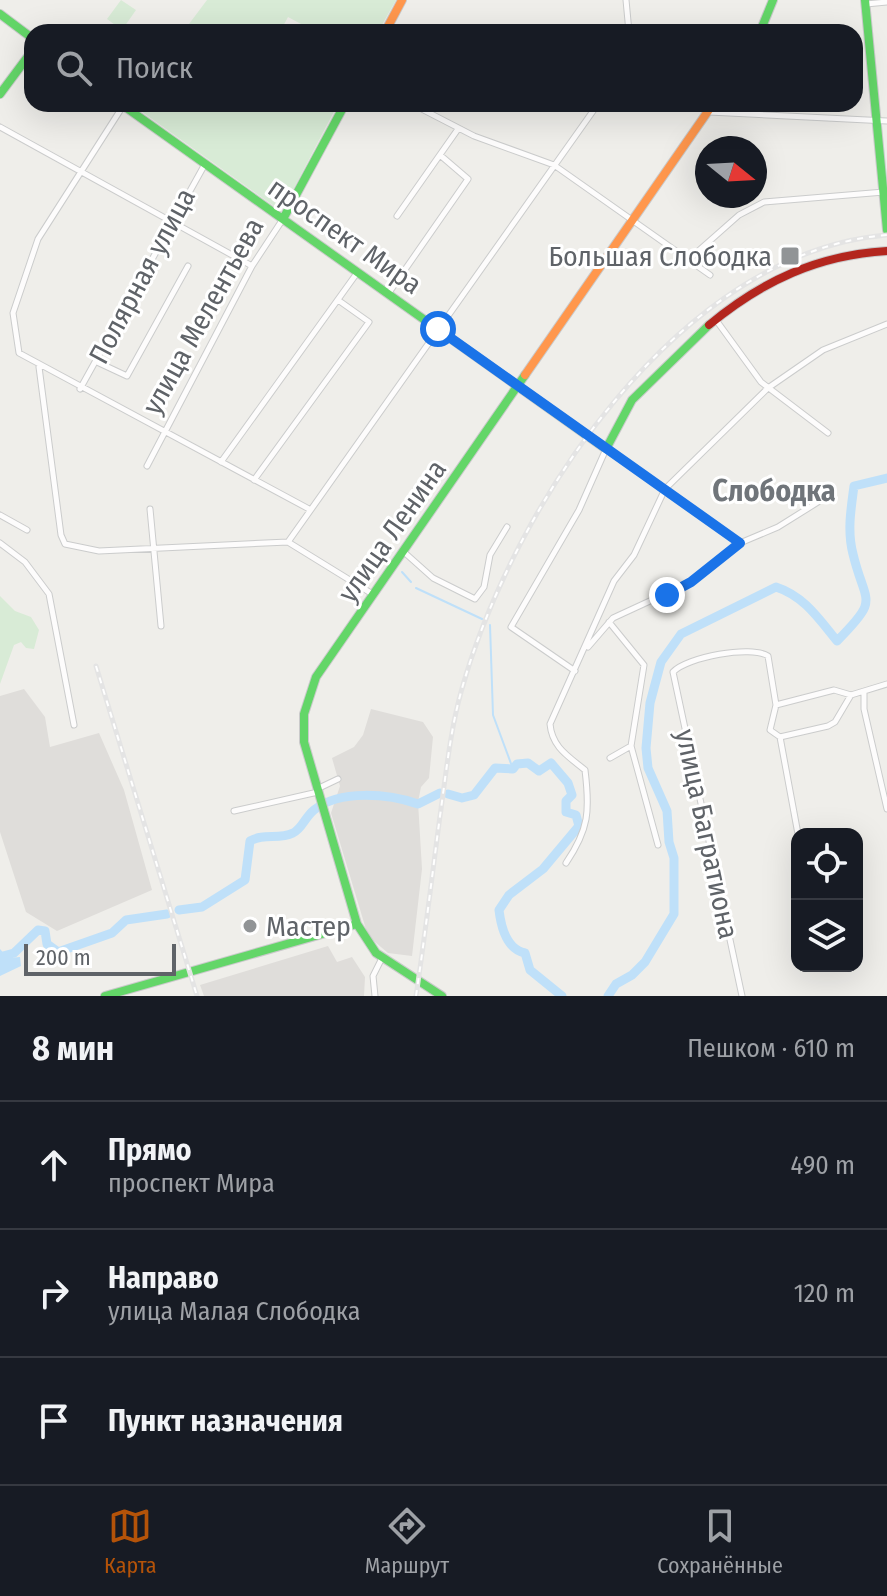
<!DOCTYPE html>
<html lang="ru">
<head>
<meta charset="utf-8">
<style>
	body { margin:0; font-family:"Fira Sans Condensed",sans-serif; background:#242831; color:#f1f3f6 }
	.controls { position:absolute; right:24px; bottom:24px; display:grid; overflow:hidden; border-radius:16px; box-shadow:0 8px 32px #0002 }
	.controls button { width:72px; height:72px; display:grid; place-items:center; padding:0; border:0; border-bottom:2px solid #363941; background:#171b24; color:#f1f3f6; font:40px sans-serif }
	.compass { position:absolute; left:695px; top:136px; width:72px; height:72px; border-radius:50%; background:#171b24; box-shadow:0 8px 32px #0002; rotate:108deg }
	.scale { position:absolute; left:24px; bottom:20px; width:152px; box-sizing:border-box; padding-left:8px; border:4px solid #5f6368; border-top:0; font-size:22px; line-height:28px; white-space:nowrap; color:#5f6368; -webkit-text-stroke:6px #fff; paint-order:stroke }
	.stop { position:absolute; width:24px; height:24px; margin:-18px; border:6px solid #1a73e8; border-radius:50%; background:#fff }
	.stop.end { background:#1a73e8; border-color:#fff; box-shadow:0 2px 8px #0008 }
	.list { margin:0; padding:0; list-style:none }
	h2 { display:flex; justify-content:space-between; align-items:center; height:104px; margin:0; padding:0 32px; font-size:34px }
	h2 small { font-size:26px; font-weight:400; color:#9ea1a6 }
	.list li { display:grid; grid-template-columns:52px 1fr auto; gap:24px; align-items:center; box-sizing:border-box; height:128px; padding:0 32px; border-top:2px solid #363941 }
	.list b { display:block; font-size:30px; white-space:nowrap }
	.list p { margin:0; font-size:26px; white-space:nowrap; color:#9ea1a6 }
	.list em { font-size:26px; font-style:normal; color:#9ea1a6 }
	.icon { flex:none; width:44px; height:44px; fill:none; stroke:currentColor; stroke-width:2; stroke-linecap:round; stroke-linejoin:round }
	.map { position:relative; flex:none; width:887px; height:996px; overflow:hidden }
	.search { position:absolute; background:#171b24; box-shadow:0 8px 32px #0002; left:24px; right:24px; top:24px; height:88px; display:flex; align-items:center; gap:20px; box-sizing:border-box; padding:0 28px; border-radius:24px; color:#9ea1a6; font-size:30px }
	.sheet { height:488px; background:#171b24 }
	nav { display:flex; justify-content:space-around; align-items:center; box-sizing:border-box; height:112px; border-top:2px solid #363941; background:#171b24; font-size:22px; color:#9ea1a6 }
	nav a { display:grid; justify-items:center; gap:4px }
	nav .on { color:#b45309 }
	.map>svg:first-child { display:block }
	.industrial { fill:#dfddda }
	.green { fill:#d8ebd6 }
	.water { fill:#bfe0f9 }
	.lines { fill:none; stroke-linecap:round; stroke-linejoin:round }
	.stream { stroke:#bfe0f9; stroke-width:2 }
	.river { stroke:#bfe0f9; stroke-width:9 }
	.street-casing { stroke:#cbcccc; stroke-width:7 }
	.fast-casing { stroke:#cacacb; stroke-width:10 }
	.slow-casing { stroke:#cacacb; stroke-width:10 }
	.jam-casing { stroke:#cacacb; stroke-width:10 }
	.street { stroke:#fdfcfc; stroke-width:5 }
	.fast { stroke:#63d668; stroke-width:8 }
	.slow { stroke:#ff974d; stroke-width:8 }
	.jam { stroke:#b3261e; stroke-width:8 }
	.rail-casing { stroke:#e4e4e4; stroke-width:5 }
	.rail { stroke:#fff; stroke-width:2; stroke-dasharray:6; stroke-linecap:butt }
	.route { stroke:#1a73e8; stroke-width:10 }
	.poi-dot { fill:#919496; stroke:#fff; stroke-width:3 }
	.labels { text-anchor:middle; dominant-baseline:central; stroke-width:6; stroke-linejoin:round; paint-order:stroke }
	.street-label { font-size:28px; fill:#5f6368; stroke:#fff }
	.poi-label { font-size:28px; fill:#5f6368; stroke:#fff; text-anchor:end }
	.neighbourhood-label { font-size:30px; font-weight:bold; fill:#70757a; stroke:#fff }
</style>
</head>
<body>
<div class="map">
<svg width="887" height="996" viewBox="0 0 887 996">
	<rect width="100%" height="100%" fill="#efeeea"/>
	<path class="industrial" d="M24,689L45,717L50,747L99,733L124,790L152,890L57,931L26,912L0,832V696Z
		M371,709L423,722L433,737L429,778L421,787L418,802L422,869L412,956L388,953L368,936L331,813L340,786L332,758L354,747L363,735Z
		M328,946L337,962L352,957L365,977L364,996H204L200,985Z"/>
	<path class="green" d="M121,0L136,10L122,30L107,19Z
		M207,0H396L378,32H316L288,17L280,32H183Z
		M131,104H338L285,205L278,209Z
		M0,596L15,611L31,617L39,630L34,649L26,648L21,642L14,645L0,684Z"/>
	<path class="water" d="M0,949L8,958L20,957L21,966L0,976Z"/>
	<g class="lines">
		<path class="stream" d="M370,553L385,562
			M402,572L411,582
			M416,588L482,619
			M490,625L493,715L513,769"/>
		<path class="river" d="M448,794L462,798L474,795L495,768L513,769L517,764L528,763L539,771L551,763L568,783L572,795L566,801V812L576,815L579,826L543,869L509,895L499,910C501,927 506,949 525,953L530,970L562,996
			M179,910L202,907L245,880L250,841C264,833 279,840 293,833C302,829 305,817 314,810C340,789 389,794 418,804L440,793
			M0,957L14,953L38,930L45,931L47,944L58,952L112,933L126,920L167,914
			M608,996L616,984L632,975L645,962L674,914V858L669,842L667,811L648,768L646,748L650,703L661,662L681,634L776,587C804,596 819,619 837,641C881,597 865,605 853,554C847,531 851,509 854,486L887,478"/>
		<defs>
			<path id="street" d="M626,0L629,32
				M866,4L887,2
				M412,104L474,136L554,165L710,275
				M123,106L38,239L13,313L19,353L309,509
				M709,112L887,121
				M0,127L252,266
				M397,216L458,129
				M687,261L739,215L764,202L884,192
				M388,294L468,179L440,155
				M716,320L761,382L828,433
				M97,362L127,376L188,266
				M39,367L61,535L65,544L99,551L288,542L374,595
				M80,389L205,164
				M221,462L357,273
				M147,466L252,266L283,219
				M254,480L369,322L338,300
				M150,509L161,626
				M0,515L27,530
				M288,542L598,104
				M0,543L25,562L49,594L74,725
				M405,553L433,578L475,599L484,587L490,555L507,527
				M609,622L644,665L631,746L658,845
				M588,647L613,618L691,582L740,543L778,527L818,502
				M575,671L511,627L579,510L606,449L740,543
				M864,692V709L887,809
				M851,695L834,690L776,705L770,730L780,737L828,726L835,722L851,695L887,684
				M780,737L798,834
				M610,758L631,746
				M317,789L338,779
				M234,811L318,792
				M566,863C589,829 590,811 585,770C568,756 552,747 550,724L614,581L634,555L665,489L768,388L823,350L887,324
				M375,996L373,976L382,958
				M742,996L673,672C687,657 751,645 768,656L776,705"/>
			<path id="fast" d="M865,0L887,230
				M0,14L32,38
				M760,32L773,0
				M0,94L32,51
				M121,104L606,449L632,400L709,325
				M283,219L345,104
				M357,924L376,953L442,996
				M105,996L357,924L304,742V714L316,677L525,375"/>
			<path id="slow" d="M385,32L402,0
				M525,375L713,104"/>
			<path id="jam" d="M709,325C762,281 818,255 887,251"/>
		</defs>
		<use href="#street" class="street-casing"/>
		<use href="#fast" class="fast-casing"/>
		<use href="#slow" class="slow-casing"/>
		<use href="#jam" class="jam-casing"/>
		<use href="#street" class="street"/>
		<use href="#fast" class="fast"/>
		<use href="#slow" class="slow"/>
		<use href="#jam" class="jam"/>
		<defs>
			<path id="rail" d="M96,666L197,996
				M416,996C425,936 432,876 440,816C446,774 450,732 461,692C512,507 679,252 887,235"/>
		</defs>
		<use href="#rail" class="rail-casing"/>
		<use href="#rail" class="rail"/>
	</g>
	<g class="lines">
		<path class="route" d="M438,329L740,543L691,582L667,595"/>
	</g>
	<g class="poi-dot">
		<rect x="780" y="246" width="20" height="20" rx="4"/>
		<circle cx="250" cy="926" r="8"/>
	</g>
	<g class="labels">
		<g class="street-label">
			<text transform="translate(345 236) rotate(35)">проспект Мира</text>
			<text transform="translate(142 276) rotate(-62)">Полярная улица</text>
			<text transform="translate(203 316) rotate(-61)">улица Мелентьева</text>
			<text transform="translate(392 531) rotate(-55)">улица Ленина</text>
			<text transform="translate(707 834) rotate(78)">улица Багратиона</text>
		</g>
		<g class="poi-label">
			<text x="772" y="256">Большая Слободка</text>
			<text x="266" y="926" text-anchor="start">Мастер</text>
		</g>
		<g class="neighbourhood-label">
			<text x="774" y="491">Слободка</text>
		</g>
	</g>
</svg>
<div class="controls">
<button><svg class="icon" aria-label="locate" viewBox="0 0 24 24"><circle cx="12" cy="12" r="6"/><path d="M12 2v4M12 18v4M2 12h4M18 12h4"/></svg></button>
<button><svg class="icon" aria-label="layers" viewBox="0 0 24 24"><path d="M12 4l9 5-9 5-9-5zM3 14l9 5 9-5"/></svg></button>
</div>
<svg class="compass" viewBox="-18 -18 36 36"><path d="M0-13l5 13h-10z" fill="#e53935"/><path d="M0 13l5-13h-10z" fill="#9ea1a6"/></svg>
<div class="scale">200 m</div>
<div class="stop" style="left:438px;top:329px"></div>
<div class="stop end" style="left:667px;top:595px"></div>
<div class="search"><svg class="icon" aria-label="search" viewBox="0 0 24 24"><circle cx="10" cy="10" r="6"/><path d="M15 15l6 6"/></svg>Поиск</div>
</div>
<section class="sheet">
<h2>8 мин<small>Пешком · 610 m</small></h2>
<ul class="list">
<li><svg class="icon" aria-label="ahead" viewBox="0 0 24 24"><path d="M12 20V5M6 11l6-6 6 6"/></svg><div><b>Прямо</b><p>проспект Мира</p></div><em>490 m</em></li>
<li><svg class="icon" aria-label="right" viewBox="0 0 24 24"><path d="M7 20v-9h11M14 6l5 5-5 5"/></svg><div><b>Направо</b><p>улица Малая Слободка</p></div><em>120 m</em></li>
<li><svg class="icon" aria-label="arrive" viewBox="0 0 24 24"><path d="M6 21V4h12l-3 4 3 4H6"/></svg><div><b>Пункт назначения</b></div></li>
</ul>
</section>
<nav>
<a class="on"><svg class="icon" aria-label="map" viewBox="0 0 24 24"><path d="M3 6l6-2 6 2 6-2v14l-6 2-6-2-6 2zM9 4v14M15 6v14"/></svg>Карта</a>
<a><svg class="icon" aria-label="directions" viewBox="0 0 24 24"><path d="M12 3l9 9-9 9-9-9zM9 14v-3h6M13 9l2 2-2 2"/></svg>Маршрут</a>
<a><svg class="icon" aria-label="saved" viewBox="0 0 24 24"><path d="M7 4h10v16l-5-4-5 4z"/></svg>Сохранённые</a>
</nav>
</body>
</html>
